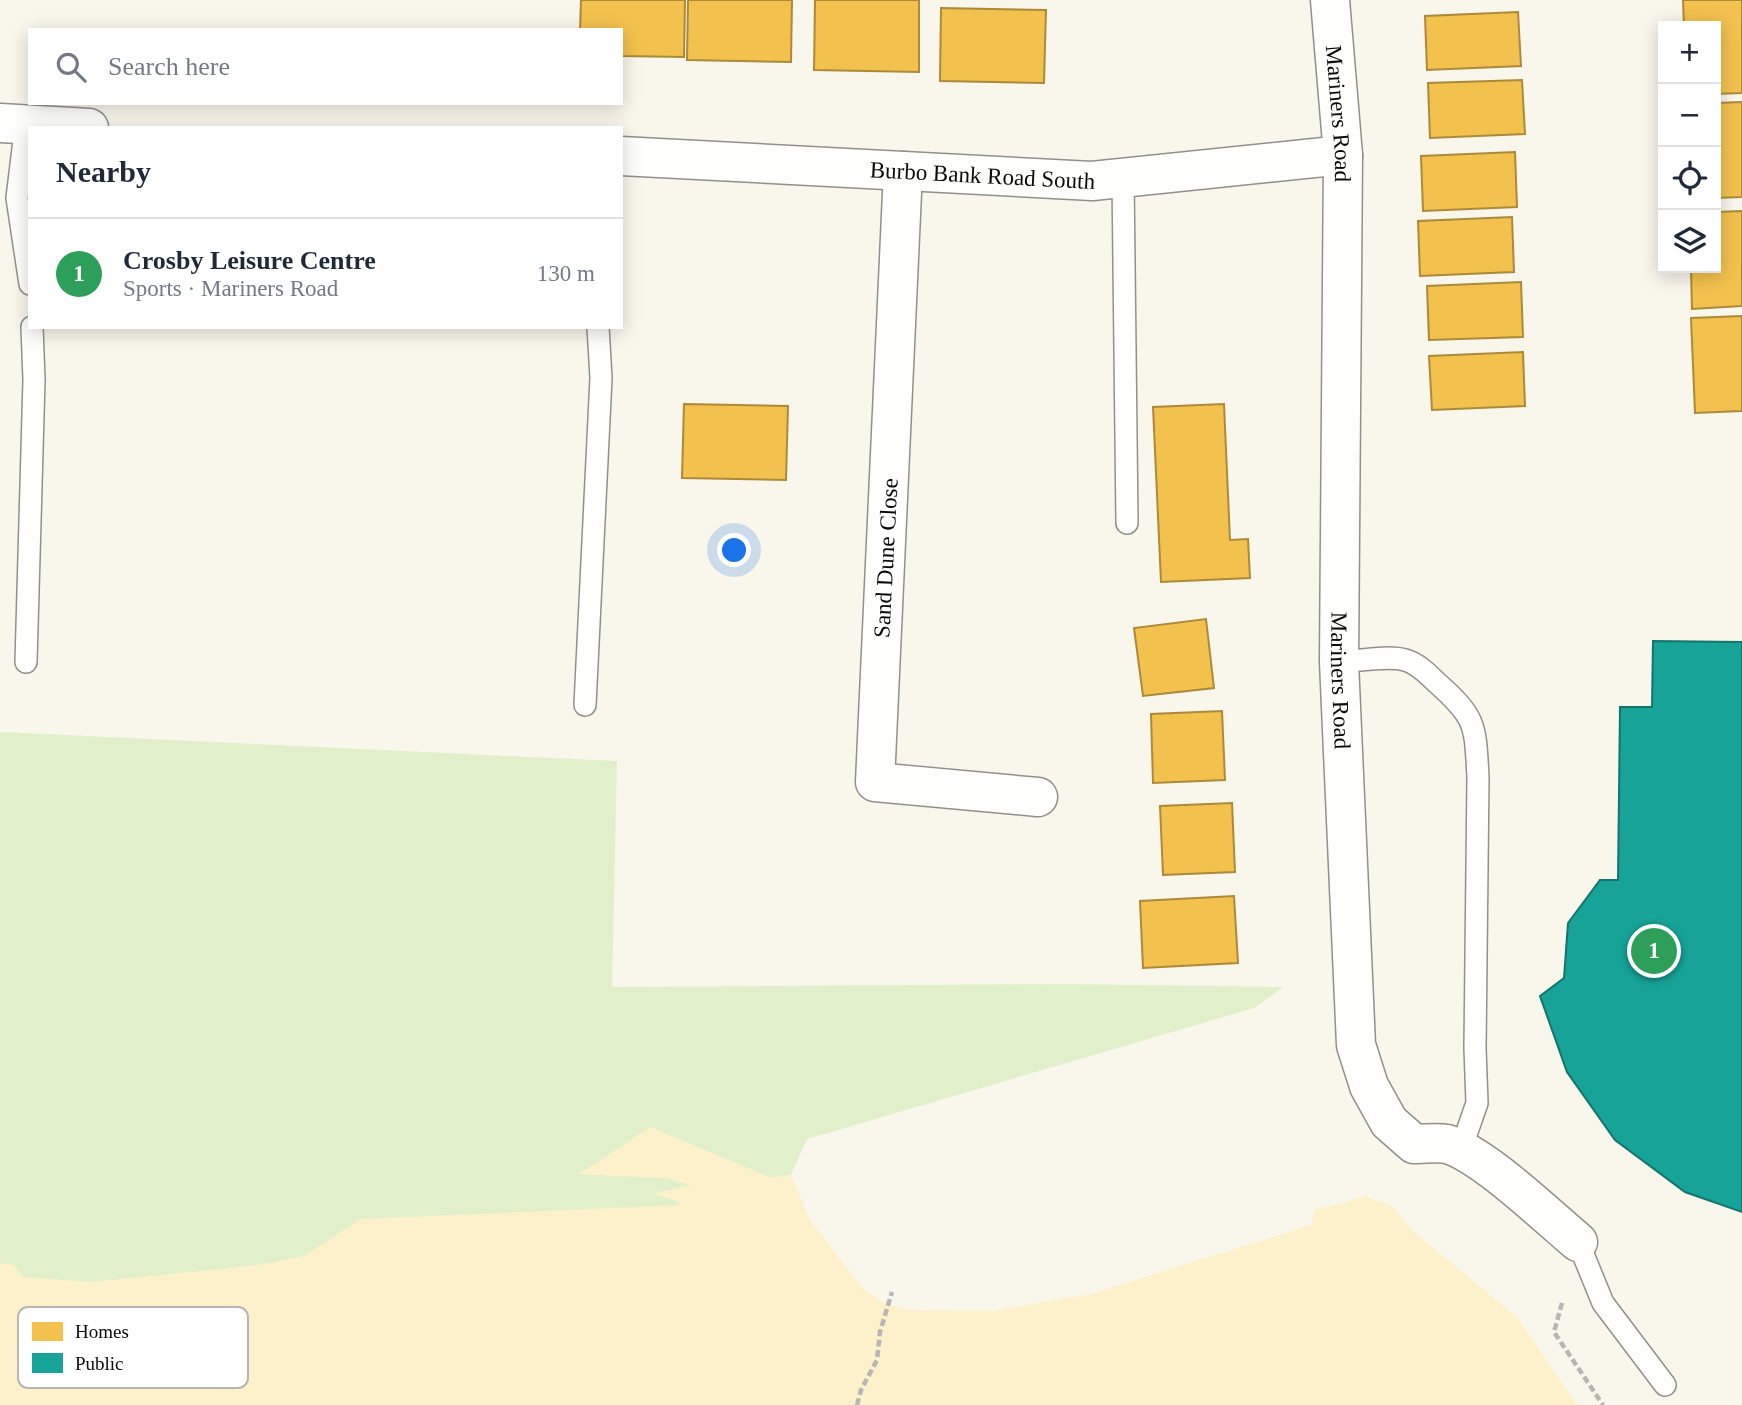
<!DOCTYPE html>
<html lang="en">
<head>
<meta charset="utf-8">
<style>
	body { margin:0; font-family:"Times New Roman",serif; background:#f2f2f3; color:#1f2937 }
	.controls { position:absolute; right:21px; top:21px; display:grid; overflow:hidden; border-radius:0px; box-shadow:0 4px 18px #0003 }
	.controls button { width:63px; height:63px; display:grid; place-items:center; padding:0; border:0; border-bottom:2px solid #e0e1e3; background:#fff; color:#1f2937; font:35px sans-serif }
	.you { position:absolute; left:735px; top:551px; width:24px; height:24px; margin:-18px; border:5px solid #fff; border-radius:50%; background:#1a73e8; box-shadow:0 0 0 10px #1a73e833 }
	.badge { display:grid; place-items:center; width:46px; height:46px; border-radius:50%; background:#111827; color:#fff; font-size:23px; font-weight:700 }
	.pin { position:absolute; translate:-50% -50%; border:4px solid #fff; box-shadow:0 2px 7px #0006 }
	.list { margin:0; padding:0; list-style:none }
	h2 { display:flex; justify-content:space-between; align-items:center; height:91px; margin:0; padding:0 28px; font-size:30px }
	h2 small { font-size:23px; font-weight:400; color:#747a83 }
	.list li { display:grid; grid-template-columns:46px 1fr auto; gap:21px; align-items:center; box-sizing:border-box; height:112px; padding:0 28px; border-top:2px solid #e0e1e3 }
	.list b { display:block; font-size:26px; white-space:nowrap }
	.list p { margin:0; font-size:23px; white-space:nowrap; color:#747a83 }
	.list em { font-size:23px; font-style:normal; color:#747a83 }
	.icon { flex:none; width:38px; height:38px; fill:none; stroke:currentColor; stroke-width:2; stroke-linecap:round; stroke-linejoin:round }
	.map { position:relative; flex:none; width:1742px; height:1405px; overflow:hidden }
	.search { position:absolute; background:#fff; box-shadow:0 4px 18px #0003; left:28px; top:28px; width:595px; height:77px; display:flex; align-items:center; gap:18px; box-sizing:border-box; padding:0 24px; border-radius:0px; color:#747a83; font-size:26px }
	.panel { position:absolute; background:#fff; box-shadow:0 4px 18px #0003; left:28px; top:126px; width:595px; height:203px; border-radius:0px }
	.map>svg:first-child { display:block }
	.green { fill:#e1f0ca }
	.sand { fill:#fcf1ca }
	.homes { fill:#f2c14e; stroke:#ac8a3a; stroke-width:2 }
	.public { fill:#17a398; stroke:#13756d; stroke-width:2 }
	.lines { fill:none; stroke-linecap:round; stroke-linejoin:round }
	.lane-casing { stroke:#92908c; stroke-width:24 }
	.street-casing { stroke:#92908c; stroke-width:41 }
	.path { stroke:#b7b6b5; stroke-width:4.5; stroke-dasharray:7 3.5; stroke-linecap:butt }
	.lane { stroke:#fefefc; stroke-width:21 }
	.street { stroke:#fefefc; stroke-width:38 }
	.labels { text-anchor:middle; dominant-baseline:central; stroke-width:7; stroke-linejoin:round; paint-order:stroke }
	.street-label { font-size:23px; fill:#0a0a0a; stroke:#fff }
	.key { fill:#fff; stroke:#b6b6b6; stroke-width:2 }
	.key-label { font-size:19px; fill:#0a0a0a }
</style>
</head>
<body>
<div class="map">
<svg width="1742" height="1405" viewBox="0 0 1742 1405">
	<rect width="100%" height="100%" fill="#f9f6ec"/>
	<path class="green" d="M0,732L617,761L612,987L1062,984L1283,987L1254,1008L807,1139L791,1175L771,1178L650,1127L581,1174L665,1178L693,1185L655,1194L675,1200L682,1205H714L0,1405Z"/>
	<path class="sand" d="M650,1127L771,1178L791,1175L810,1220L863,1289L885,1303L910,1310L993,1311L1090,1294L1311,1225L1315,1210L1366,1196L1393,1207L1415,1233L1517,1317L1577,1405H0V1263L14,1265L23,1277L92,1282L258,1265L304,1256L360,1219L680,1205L675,1200L652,1194L691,1185L665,1178L579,1174Z"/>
	<path class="homes" d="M581,0H685L684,57L621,56V30H580Z
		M688,0H792L791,62L687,60Z
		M815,0H919V72L814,70Z
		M1683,0H1742V93L1716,94V26H1684Z
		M941,8L1046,10L1044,83L940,81Z
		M1518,12L1521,66L1427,70L1425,16Z
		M1522,80L1525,134L1430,138L1428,83Z
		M1742,102V197L1716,198V103Z
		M1515,152L1517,207L1423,211L1421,156Z
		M1742,211V306L1692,309L1691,268H1716V212Z
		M1512,217L1514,272L1420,276L1418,221Z
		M1521,282L1523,337L1429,340L1427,286Z
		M1742,316V411L1695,413L1691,318Z
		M1523,352L1525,406L1432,410L1429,356Z
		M684,404L788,406L786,480L682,478Z
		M1224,404L1230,540L1248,539L1250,578L1161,582L1153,407Z
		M1206,619L1214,688L1143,696L1134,628Z
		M1222,711L1225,780L1153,783L1151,714Z
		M1232,803L1235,872L1163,875L1160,806Z
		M1234,896L1238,963L1143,968L1140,901Z"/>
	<path class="public" d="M1653,641L1742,642V1212L1685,1192L1615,1140L1567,1072L1540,996L1564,978L1568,923L1600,880H1618L1620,707H1652Z"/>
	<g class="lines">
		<defs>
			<path id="lane" d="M26,124L17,198L30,284
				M1123,177L1127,523
				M26,662L34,380L32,327
				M1339,662C1357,661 1389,655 1405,660C1417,663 1428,674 1436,682C1477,718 1475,725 1478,777L1475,1048L1477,1103L1461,1149
				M585,705L601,378L598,327
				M1578,1242L1603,1303L1665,1385"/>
			<g id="street">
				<path id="s1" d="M1330,0L1343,155L1339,662L1356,1045L1369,1086L1389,1122L1414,1144C1425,1144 1437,1142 1447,1144C1483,1154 1548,1217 1578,1242"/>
				<path d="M0,123L89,128"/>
				<path id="s2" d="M621,156L1092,181L1343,155"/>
				<path d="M903,171L875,782L1038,797"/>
			</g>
		</defs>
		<use href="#lane" class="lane-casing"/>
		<use href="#street" class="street-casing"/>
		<path class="path" d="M1562,1303L1554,1332L1603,1405
			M857,1405L861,1390L877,1360L880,1332L892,1292"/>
		<use href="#lane" class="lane"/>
		<use href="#street" class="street"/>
	</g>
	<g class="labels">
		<g class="street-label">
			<text stroke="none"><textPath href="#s1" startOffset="114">Mariners Road</textPath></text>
			<text stroke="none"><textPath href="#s2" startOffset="362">Burbo Bank Road South</textPath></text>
			<text transform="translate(886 558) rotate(-87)">Sand Dune Close</text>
			<text stroke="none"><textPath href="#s1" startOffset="681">Mariners Road</textPath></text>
		</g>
	</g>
	<rect x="18" y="1307" width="230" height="81" rx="10" class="key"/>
	<rect x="32" y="1322" width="31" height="19" fill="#f2c14e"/>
	<rect x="32" y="1353" width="31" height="20" fill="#17a398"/>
	<g class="key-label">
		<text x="75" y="1338">Homes</text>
		<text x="75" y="1370">Public</text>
	</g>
</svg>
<div class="controls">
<button>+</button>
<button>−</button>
<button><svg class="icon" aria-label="locate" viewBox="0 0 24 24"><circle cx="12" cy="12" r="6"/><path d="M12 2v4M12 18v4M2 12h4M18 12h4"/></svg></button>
<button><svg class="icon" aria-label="layers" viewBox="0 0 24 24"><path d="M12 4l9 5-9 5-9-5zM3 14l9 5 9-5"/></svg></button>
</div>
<div class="you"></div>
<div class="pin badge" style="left:1654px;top:951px;background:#2e9e5b">1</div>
<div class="search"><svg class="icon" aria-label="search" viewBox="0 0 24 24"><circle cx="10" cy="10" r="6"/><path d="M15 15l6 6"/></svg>Search here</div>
<section class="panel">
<h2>Nearby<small></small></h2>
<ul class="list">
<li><span class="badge" style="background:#2e9e5b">1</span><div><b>Crosby Leisure Centre</b><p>Sports · Mariners Road</p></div><em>130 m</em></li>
</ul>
</section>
</div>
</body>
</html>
